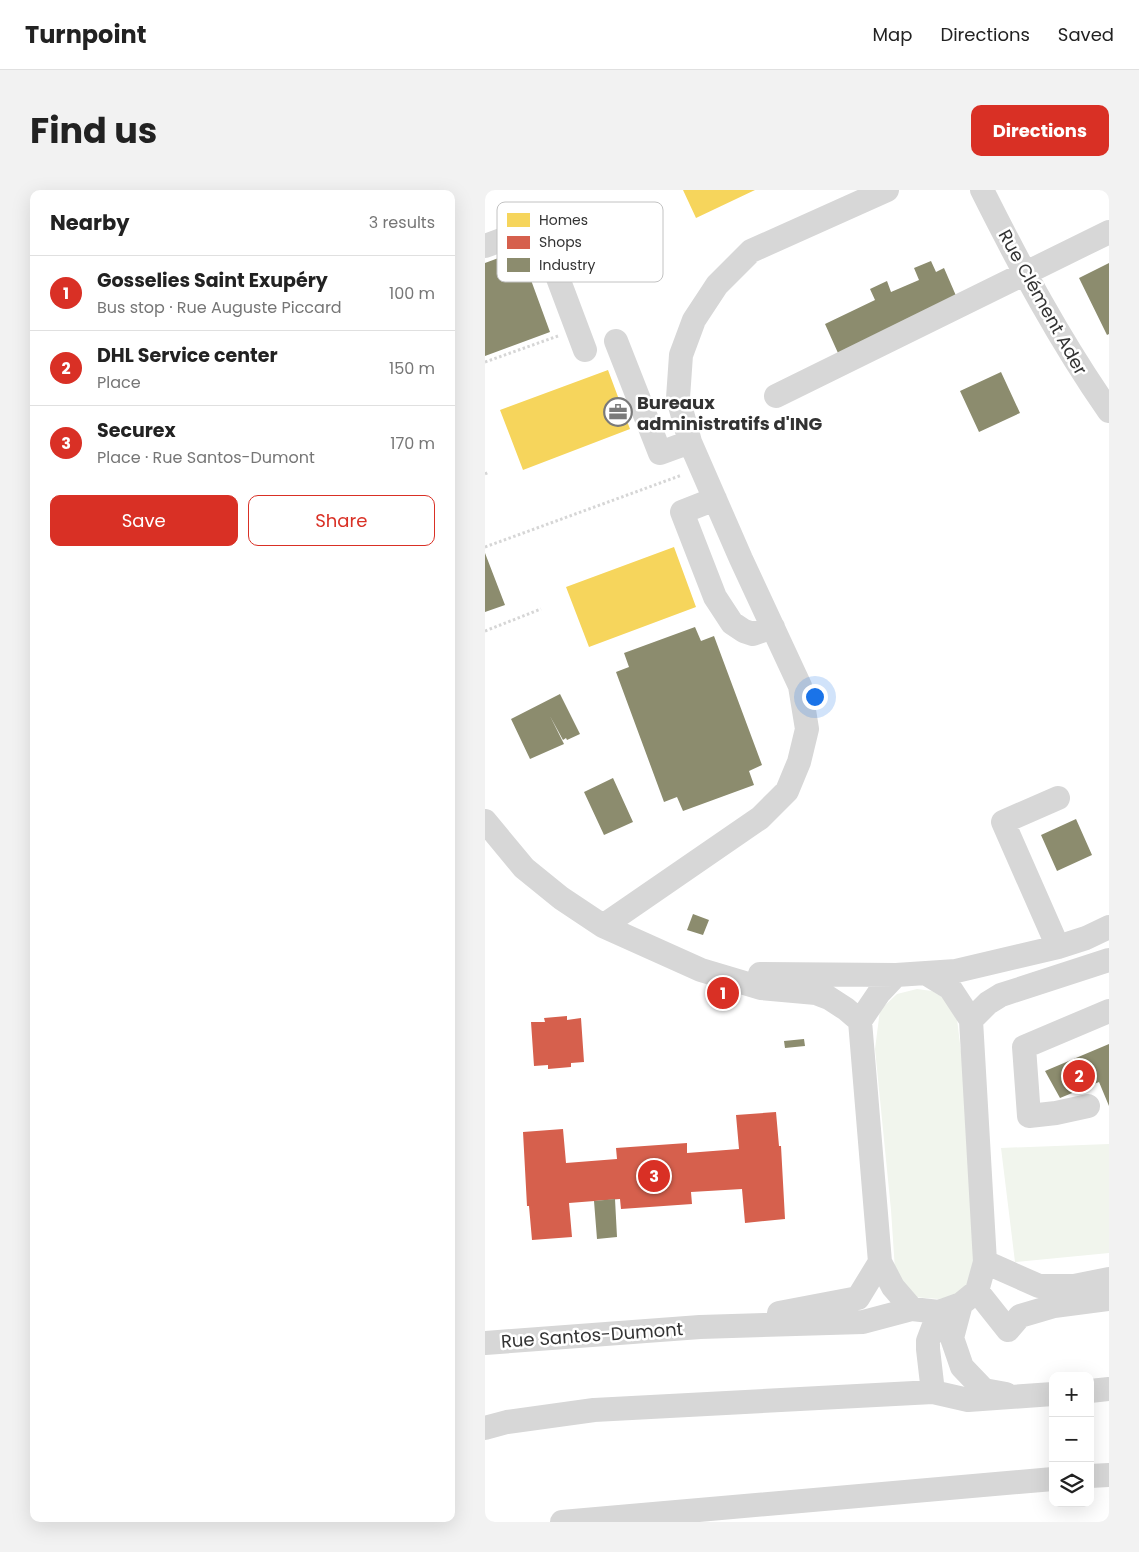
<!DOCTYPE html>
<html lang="en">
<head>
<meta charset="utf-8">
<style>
	body { margin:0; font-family:Poppins,sans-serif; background:#f2f2f2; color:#222 }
	.controls { position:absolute; right:15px; bottom:15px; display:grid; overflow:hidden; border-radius:10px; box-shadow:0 5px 20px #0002 }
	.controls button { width:45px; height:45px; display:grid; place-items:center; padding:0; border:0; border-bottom:1px solid #e0e0e0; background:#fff; color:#222; font:25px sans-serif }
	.you { position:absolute; left:329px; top:506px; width:18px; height:18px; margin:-12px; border:4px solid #fff; border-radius:50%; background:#1a73e8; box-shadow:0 0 0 8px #1a73e833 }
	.badge { display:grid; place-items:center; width:32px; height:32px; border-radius:50%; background:#d93025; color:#fff; font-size:16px; font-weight:700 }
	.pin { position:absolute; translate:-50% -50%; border:2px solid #fff; box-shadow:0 1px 5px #0006 }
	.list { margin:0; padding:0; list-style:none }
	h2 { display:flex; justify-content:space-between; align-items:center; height:65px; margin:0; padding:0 20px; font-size:21px }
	h2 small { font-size:16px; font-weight:400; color:#767676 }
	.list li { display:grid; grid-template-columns:32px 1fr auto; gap:15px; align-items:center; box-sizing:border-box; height:75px; padding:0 20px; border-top:1px solid #e0e0e0 }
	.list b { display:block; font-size:19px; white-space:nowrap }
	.list p { margin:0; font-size:16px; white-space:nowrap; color:#767676 }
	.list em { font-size:16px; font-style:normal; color:#767676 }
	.actions { display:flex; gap:10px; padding:15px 20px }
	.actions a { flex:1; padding:11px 0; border:1px solid #d93025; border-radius:10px; text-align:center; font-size:18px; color:#d93025 }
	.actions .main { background:#d93025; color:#fff }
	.icon { flex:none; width:28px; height:28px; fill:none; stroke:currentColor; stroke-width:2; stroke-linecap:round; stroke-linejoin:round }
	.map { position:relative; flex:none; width:624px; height:1332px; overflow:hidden; border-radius:10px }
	header { display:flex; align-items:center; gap:30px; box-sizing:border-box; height:70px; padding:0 25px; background:#fff; border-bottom:1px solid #e0e0e0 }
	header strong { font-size:24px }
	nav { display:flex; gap:28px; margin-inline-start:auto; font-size:18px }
	.intro { display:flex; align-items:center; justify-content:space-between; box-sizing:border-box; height:120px; padding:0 30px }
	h1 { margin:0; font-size:35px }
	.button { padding:12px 22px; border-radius:10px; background:#d93025; color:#fff; font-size:18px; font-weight:700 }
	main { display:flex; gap:30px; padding:0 30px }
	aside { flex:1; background:#fff; border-radius:10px; box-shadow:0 5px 20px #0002 }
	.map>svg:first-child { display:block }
	.green { fill:#f1f5ed }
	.homes { fill:#f6d55c }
	.shops { fill:#d6604d }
	.industry { fill:#8c8c6e }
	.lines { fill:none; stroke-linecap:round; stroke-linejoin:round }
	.path { stroke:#d6d6d6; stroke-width:3; stroke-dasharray:2.5 2.5; stroke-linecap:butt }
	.minor { stroke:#d7d7d7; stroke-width:24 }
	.labels { text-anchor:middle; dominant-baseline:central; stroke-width:5; stroke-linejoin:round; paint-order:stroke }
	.street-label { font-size:18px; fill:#333; stroke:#fff }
	.poi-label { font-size:18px; font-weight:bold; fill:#333; stroke:#fff; text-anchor:start }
	.key { fill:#fff; stroke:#c2c2c2; stroke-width:1 }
	.key-label { font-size:14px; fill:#333 }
</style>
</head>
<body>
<header>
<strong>Turnpoint</strong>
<nav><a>Map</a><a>Directions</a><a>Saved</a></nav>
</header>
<div class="intro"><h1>Find us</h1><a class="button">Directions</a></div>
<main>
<aside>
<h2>Nearby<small>3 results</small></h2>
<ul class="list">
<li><span class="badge">1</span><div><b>Gosselies Saint Exupéry</b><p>Bus stop · Rue Auguste Piccard</p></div><em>100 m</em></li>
<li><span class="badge">2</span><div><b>DHL Service center</b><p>Place</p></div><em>150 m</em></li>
<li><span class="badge">3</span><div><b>Securex</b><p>Place · Rue Santos-Dumont</p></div><em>170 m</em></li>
</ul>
<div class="actions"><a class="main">Save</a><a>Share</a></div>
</aside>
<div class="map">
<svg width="624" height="1332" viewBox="0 0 624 1332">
	<rect width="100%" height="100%" fill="#fff"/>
	<path class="green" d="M432,799L447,801L462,810L472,829L479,887L491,1090L466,1110L429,1107L410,1080L406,1020L390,859L395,820L412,804Z
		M624,954V1063L530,1072L516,958Z"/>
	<path class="homes" d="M198,0H270L211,28Z
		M123,180L145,239L38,280L15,220Z
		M189,357L211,417L104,457L81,397Z"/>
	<path class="shops" d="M82,826V830L96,828L99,872L86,873V877L63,879V875L49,876L46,832H60L59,828Z
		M291,922L294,956H296L300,1029L260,1033L257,999L206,1002L207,1014L136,1019L135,1009L84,1013L87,1047L47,1050L44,1016H42L38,942L78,939L81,973L132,969L131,958L202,953V963L254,959L251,925Z"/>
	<path class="industry" d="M35,60L65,142L0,166V73Z
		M446,71L451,82L459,78L472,108L353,163L340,134L390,110L385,99L402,91L406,102L434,90L429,78Z
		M624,73V144L622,145L594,88Z
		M516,182L535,223L494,242L475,201Z
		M0,363L20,415L0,422Z
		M210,437L216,451L229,446L277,575L264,581L269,595L198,621L192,607L179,612L131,482L144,477L139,463Z
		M75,504L95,544L82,550L81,548L78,550L65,526L79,554L45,569L26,529Z
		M128,588L148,632L119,645L99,602Z
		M591,629L607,665L572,681L556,645Z
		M208,724L224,730L218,745L202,740Z
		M319,849L320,856L300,858L299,851Z
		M624,854V916L614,892L575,908L560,881Z
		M130,1009L132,1047L112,1049L109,1011Z"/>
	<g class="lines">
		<path class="path" d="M0,172L73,146
			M0,284L4,282
			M0,357L197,285
			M0,441L56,419"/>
		<path class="minor" d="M497,0C535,76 575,151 624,221
			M0,56L30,45L59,51L100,160
			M131,151L175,263L205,252
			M291,206L624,42
			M230,309L197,322L230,407L247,433L259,441L268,444L288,437
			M0,631L39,678L76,708L118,736L216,780L276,798L331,803L344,808L361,819L375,831
			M118,736L275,628L302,601L314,572L322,539L315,496L256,369L205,252L193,208L196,165L209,130L232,95L266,61L402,0
			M573,757L518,632L573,608
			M275,784L411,785L471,781L573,757L601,748L624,737
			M442,784L465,798L486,830L500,1072L492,1101
			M411,785L394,803L375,831L395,1072L408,1097L427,1119
			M486,830L503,813L516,805L624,770
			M603,916L571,923L544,926L539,857L624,821
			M500,1072L554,1096H589L624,1089
			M492,1101L523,1140L535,1126L569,1116L624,1109
			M476,1114L467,1148L477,1177L499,1200L521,1204
			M294,1123L373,1108L395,1072
			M0,1153L215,1137L378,1132L427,1119L454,1122L476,1114L492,1101
			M605,1201L624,1199
			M448,1202L443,1159V1151L454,1122
			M0,1238L22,1232L109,1220L448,1202L483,1210L568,1204
			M605,1286L624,1285
			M77,1332L568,1289"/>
	</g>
	<defs>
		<symbol id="office-ring" viewBox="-11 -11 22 22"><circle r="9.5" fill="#fff" stroke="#7a7a7a" stroke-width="1.5"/><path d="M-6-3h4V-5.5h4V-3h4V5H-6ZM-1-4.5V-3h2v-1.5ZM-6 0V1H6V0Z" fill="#7a7a7a"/></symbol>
	</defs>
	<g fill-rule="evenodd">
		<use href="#office-ring" x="117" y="206" width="32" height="32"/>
	</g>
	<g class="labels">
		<g class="street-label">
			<text transform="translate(558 112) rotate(61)">Rue Clément Ader</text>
			<text transform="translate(107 1145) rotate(-4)">Rue Santos-Dumont</text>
		</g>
		<g class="poi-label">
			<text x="152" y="212">Bureaux<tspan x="152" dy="21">administratifs d'ING</tspan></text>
		</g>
	</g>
	<rect x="12" y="12" width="166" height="80" rx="8" class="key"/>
	<rect x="22" y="23" width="23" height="14" fill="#f6d55c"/>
	<rect x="22" y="46" width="23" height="13" fill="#d6604d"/>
	<rect x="22" y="68" width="23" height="14" fill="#8c8c6e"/>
	<g class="key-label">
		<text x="54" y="35">Homes</text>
		<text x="54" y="57">Shops</text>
		<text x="54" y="80">Industry</text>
	</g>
</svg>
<div class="controls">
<button>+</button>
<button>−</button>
<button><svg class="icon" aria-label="layers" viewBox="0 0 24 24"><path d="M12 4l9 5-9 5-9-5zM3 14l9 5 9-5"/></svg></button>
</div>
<div class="you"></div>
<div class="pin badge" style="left:238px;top:803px">1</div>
<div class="pin badge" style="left:594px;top:886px">2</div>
<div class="pin badge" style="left:169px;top:986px">3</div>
</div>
</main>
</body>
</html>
